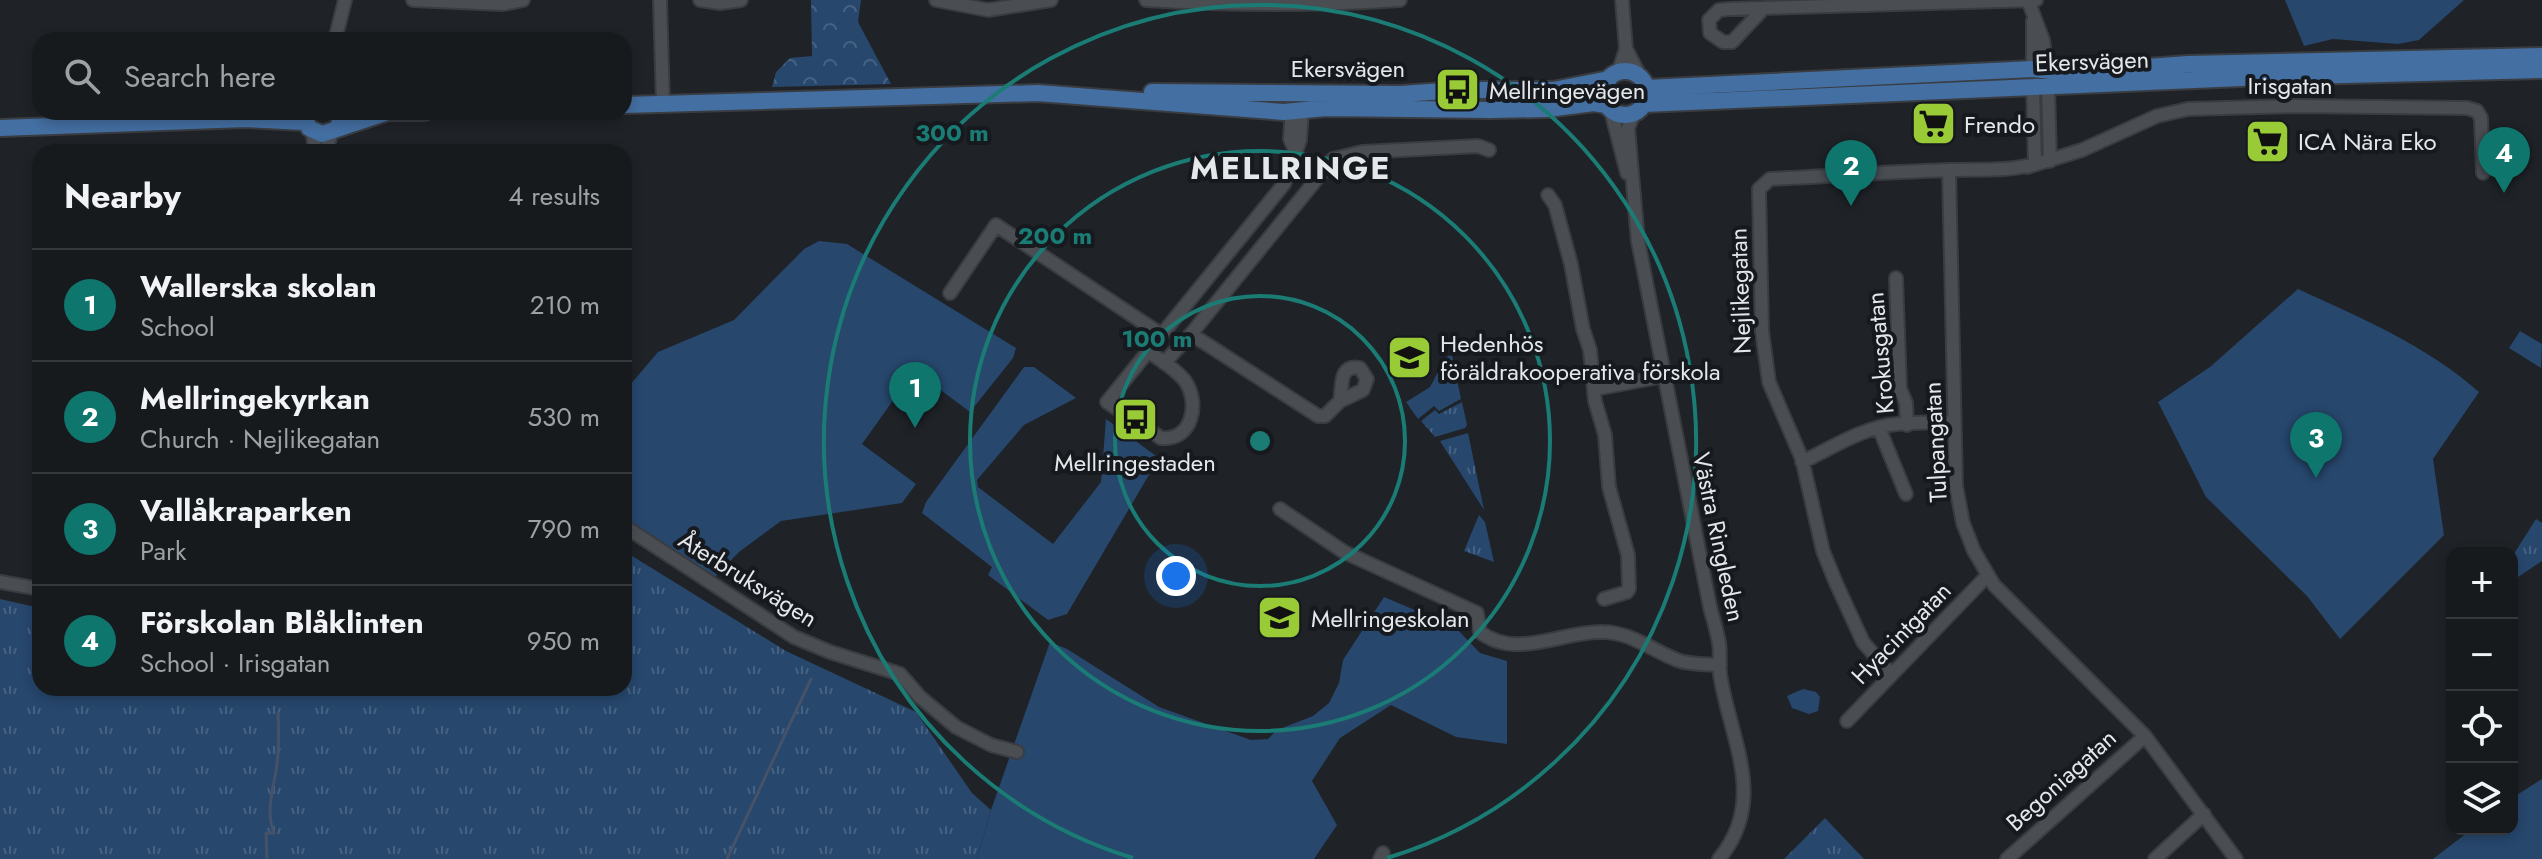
<!DOCTYPE html>
<html lang="en">
<head>
<meta charset="utf-8">
<style>
	body { margin:0; font-family:Jost,sans-serif; background:#24272a; color:#f1f3f6 }
	.controls { position:absolute; right:24px; bottom:24px; display:grid; overflow:hidden; border-radius:16px; box-shadow:0 4px 12px #0003 }
	.controls button { width:72px; height:72px; display:grid; place-items:center; padding:0; border:0; border-bottom:2px solid #36383b; background:#171a1d; color:#f1f3f6; font:40px sans-serif }
	.you { position:absolute; left:1176px; top:576px; width:28px; height:28px; margin:-20px; border:6px solid #fff; border-radius:50%; background:#1a73e8; box-shadow:0 0 0 12px #1a73e833 }
	.badge { display:grid; place-items:center; width:52px; height:52px; border-radius:50%; background:#0f766e; color:#fff; font-size:26px; font-weight:700 }
	.pin { position:absolute; translate:-50% -66px; filter:drop-shadow(0 2px 4px #0008) }
	.pin::after { content:''; position:absolute; top:42px; width:28px; height:24px; background:inherit; clip-path:polygon(0 0,100% 0,50% 100%) }
	.list { margin:0; padding:0; list-style:none }
	h2 { display:flex; justify-content:space-between; align-items:center; height:104px; margin:0; padding:0 32px; font-size:34px }
	h2 small { font-size:26px; font-weight:400; color:#9ea1a4 }
	.list li { display:grid; grid-template-columns:52px 1fr auto; gap:24px; align-items:center; box-sizing:border-box; height:112px; padding:0 32px; border-top:2px solid #36383b }
	.list b { display:block; font-size:30px; white-space:nowrap }
	.list p { margin:0; font-size:26px; white-space:nowrap; color:#9ea1a4 }
	.list em { font-size:26px; font-style:normal; color:#9ea1a4 }
	.icon { flex:none; width:44px; height:44px; fill:none; stroke:currentColor; stroke-width:2; stroke-linecap:round; stroke-linejoin:round }
	.map { position:relative; flex:none; width:2542px; height:859px; overflow:hidden }
	.search { position:absolute; background:#171a1d; box-shadow:0 4px 12px #0003; left:32px; top:32px; width:600px; height:88px; display:flex; align-items:center; gap:20px; box-sizing:border-box; padding:0 28px; border-radius:24px; color:#9ea1a4; font-size:30px }
	.panel { position:absolute; background:#171a1d; box-shadow:0 4px 12px #0003; left:32px; top:144px; width:600px; height:552px; border-radius:24px }
	.map>svg:first-child { display:block }
	.grass { fill:url(#grass-tufts) }
	.forest { fill:url(#forest-crowns) }
	.green { fill:#27476d }
	.lines { fill:none; stroke-linecap:round; stroke-linejoin:round }
	.stream { stroke:#455268; stroke-width:3 }
	.minor-casing { stroke:#393c40; stroke-width:16 }
	.major-casing { stroke:#393c40; stroke-width:20 }
	.minor { stroke:#4a4e53; stroke-width:12 }
	.major { stroke:#446fa2; stroke-width:16 }
	.ring { fill:none; stroke:#1a7c74; stroke-width:4 }
	.labels { text-anchor:middle; dominant-baseline:central; stroke-width:8; stroke-linejoin:round; paint-order:stroke }
	.street-label { font-size:24px; fill:#e5e8eb; stroke:#16191d }
	.poi-label { font-size:24px; fill:#e5e8eb; stroke:#16191d; text-anchor:start }
	.district-label { font-size:32px; font-weight:bold; letter-spacing:2px; fill:#e5e8eb; stroke:#16191d }
	.centre { fill:#1a7c74; stroke:#16191d; stroke-width:4 }
	.ring-label { font-size:24px; text-anchor:middle; font-weight:bold; fill:#1a7c74; stroke:#16191d; stroke-width:8; stroke-linejoin:round; paint-order:stroke }
</style>
</head>
<body>
<div class="map">
<svg width="2542" height="859" viewBox="0 0 2542 859">
	<defs>
		<pattern id="grass-tufts" width="24" height="20" patternUnits="userSpaceOnUse" patternTransform="scale(2)"><rect width="24" height="20" fill="#27476d"/><path d="M3 7l-1-3M5 7V3M7 7l1-3M15 17l-1-3M17 17v-4M19 17l1-3" fill="none" stroke="#466282"/></pattern>
		<pattern id="forest-crowns" width="20" height="18" patternUnits="userSpaceOnUse" patternTransform="scale(2)"><rect width="20" height="18" fill="#27476d"/><path d="M2 6a3 3 0 1 1 6 0M12 15a3 3 0 1 1 6 0" fill="none" stroke="#466282"/></pattern>
	</defs>
	<rect width="100%" height="100%" fill="#1f2227"/>
	<path class="grass" d="M1462,402L1467,425L1465,428L1435,437L1421,421L1435,410L1439,414Z
		M1468,433L1484,510L1440,441Z
		M1479,515L1485,522L1494,562L1464,551Z
		M2536,519L2542,523V561L2512,581V557Z
		M624,551L786,651L916,712L972,793L991,810L977,859H0V599L40,608V688H624Z
		M1825,818L1864,859H1784Z"/>
	<path class="forest" d="M811,0H861L858,22L891,84L772,87L776,72L790,58L812,56Z"/>
	<path class="green" d="M2285,0H2464L2419,40L2398,44L2333,39L2304,46Z
		M819,241L847,244L1016,348L1013,358L970,412L907,365L889,389L897,395L862,444L916,484L902,503L781,521L739,552L714,578L624,518V392L658,352L734,320L804,249Z
		M2298,289C2361,318 2426,345 2479,392L2433,459L2444,535L2340,639L2307,596L2206,497L2158,402L2210,367Z
		M2520,331L2542,344L2541,368L2509,348Z
		M1452,355L1461,399L1439,411L1434,406L1418,419L1406,402L1430,387L1446,357Z
		M1024,367H1034L1076,398L1024,425L977,480L978,487L1053,544L1101,482L1106,419L1156,456V463L1067,614L1048,620L988,575L992,567L922,513L926,502Z
		M1384,597L1455,627L1480,653L1507,661V744L1456,737L1391,705L1340,738L1312,781L1337,825L1314,859H977L991,810L1050,642L1067,649L1159,707L1251,740L1268,739L1277,730L1313,716L1329,703L1339,683L1343,660Z
		M1803,689L1816,692L1820,697L1818,711L1809,714L1792,708L1787,696Z
		M2542,779V859H2433L2472,829H2512V798Z"/>
	<g class="lines">
		<path class="stream" d="M267,859L266,833H274C266,813 272,793 276,771C279,752 279,732 278,713
			M727,859L811,679"/>
		<defs>
			<path id="minor" d="M413,0L503,4L523,0
				M660,0L663,104
				M700,0L720,3L741,0
				M936,0L988,10L1051,0
				M1146,0C1231,5 1315,6 1400,0
				M2028,0L2043,40L2047,70
				M1764,8L1732,42H1723L1710,33L1709,20L1719,10L1730,9L2036,0
				M2033,21V69
				M335,40L345,0
				M1626,49L1641,78
				M1618,73L1626,49L1622,0
				M2048,87L2050,161
				M1292,111L1290,139L1295,150
				M1611,111L1627,173
				M1634,113L1628,128L1638,241L1710,607C1713,619 1717,631 1719,643C1721,655 1718,668 1721,680C1732,743 1767,801 1719,859
				M312,131L316,152
				M325,152L332,132
				M2027,167L2082,150L2157,116L2188,109L2294,106L2467,108L2477,111L2481,118L2483,173
				M1949,170L1956,486L1963,523L1974,551L1994,585L2145,736L2236,859
				M1548,195L1555,205L1571,264L1583,329L1590,350L1595,401L1605,435L1609,487L1628,555L1629,589L1627,592L1604,599
				M1896,278L1900,389L1906,403L1907,425
				M950,293L996,225L1162,335
				M1149,352C1160,360 1176,369 1185,381C1200,402 1193,441 1161,438L1107,402L1284,184L1300,140L1302,110
				M1164,363L1191,334
				M1595,389L1664,376
				M1340,401C1343,386 1338,364 1360,368L1367,379L1363,390L1340,401L1325,416H1318L1191,334L1333,159L1362,152L1478,146L1489,150
				M1879,428L1906,494
				M1802,462C1832,448 1863,427 1897,424C1915,422 1935,423 1953,422
				M1280,509L1344,552L1477,613L1480,632C1516,660 1562,631 1602,632C1631,632 1651,650 1677,660C1690,665 1706,664 1720,665
				M624,526L794,637L830,652L900,674L920,697L956,727L991,745L1017,752
				M0,582L40,589
				M1890,673L1863,642L1836,583L1823,551L1802,459L1769,382L1762,331L1759,189L1770,179C1830,176 1889,172 1949,170C1978,169 2006,172 2035,164L2033,87
				M1847,721L1987,576
				M1380,859L1383,853
				M2007,859L2145,736
				M2155,859L2204,814"/>
			<path id="major" d="M1603 93a22 22 0 1 1 44 0a22 22 0 1 1-44 0Z
				M1647,88L2033,69L2068,73L2188,64L2542,56
				M1152,92L1401,94L1458,90H1553L1609,79
				M1644,104L2264,77L2542,70
				M624,105L1038,93L1284,112L1326,108L1490,110L1547,109L1594,103L1606,105
				M374,112H425
				M303,114L309,128L322,134L337,129L344,112
				M0,128L245,119L305,122
				M337,129L385,113"/>
		</defs>
		<use href="#minor" class="minor-casing"/>
		<use href="#major" class="major-casing"/>
		<use href="#minor" class="minor"/>
		<use href="#major" class="major"/>
	</g>
	<g class="ring">
		<circle cx="1260" cy="441" r="145"/>
		<circle cx="1260" cy="441" r="290"/>
		<path d="M1133 858A436 436 0 1 1 1387 858"/>
	</g>
	<defs>
		<symbol id="bus-square" viewBox="-11 -11 22 22"><rect x="-9" y="-9" width="18" height="18" rx="4" fill="#99cb36" stroke="#16191d"/><path d="M-5-6H5V4H4V6H2V4H-2V6H-4V4H-5ZM-3.5-4V0h7V-4ZM-3.5 1.2v1.5H-2V1.2ZM2 1.2v1.5H3.5V1.2Z" fill="#111"/></symbol>
		<symbol id="supermarket-square" viewBox="-11 -11 22 22"><rect x="-9" y="-9" width="18" height="18" rx="4" fill="#99cb36" stroke="#16191d"/><path d="M-6-5.5h2.5l.6 2H6L4.5 2H-2.5L-4.4-4H-6ZM-1.5 3.2a1.3 1.3 0 1 0 .1 0ZM3 3.2a1.3 1.3 0 1 0 .1 0Z" fill="#111"/></symbol>
		<symbol id="school-square" viewBox="-11 -11 22 22"><rect x="-9" y="-9" width="18" height="18" rx="4" fill="#99cb36" stroke="#16191d"/><path d="M0-5L7-2L0 1L-7-2ZM-4 1L0 2.5L4 1V4Q0 6-4 4Z" fill="#111"/></symbol>
	</defs>
	<g fill-rule="evenodd">
		<use href="#bus-square" x="1432" y="64" width="51" height="51"/>
		<use href="#supermarket-square" x="1908" y="98" width="51" height="51"/>
		<use href="#supermarket-square" x="2242" y="116" width="51" height="51"/>
		<use href="#school-square" x="1384" y="332" width="51" height="51"/>
		<use href="#bus-square" x="1110" y="394" width="51" height="51"/>
		<use href="#school-square" x="1254" y="592" width="51" height="51"/>
	</g>
	<g class="labels">
		<g class="street-label">
			<text transform="translate(2092 61) rotate(-2)">Ekersvägen</text>
			<text x="1348" y="68">Ekersvägen</text>
			<text x="2290" y="85">Irisgatan</text>
			<text transform="translate(1740 291) rotate(-92)">Nejlikegatan</text>
			<text transform="translate(1880 353) rotate(-95)">Krokusgatan</text>
			<text transform="translate(1935 442) rotate(-93)">Tulpangatan</text>
			<text transform="translate(1719 537) rotate(78)">Västra Ringleden</text>
			<text transform="translate(748 579) rotate(32)">Återbruksvägen</text>
			<text transform="translate(1901 633) rotate(-46)">Hyacintgatan</text>
			<text transform="translate(2061 780) rotate(-42)">Begoniagatan</text>
		</g>
		<g class="poi-label">
			<text x="1489" y="90">Mellringevägen</text>
			<text x="1964" y="124">Frendo</text>
			<text x="2298" y="141">ICA Nära Eko</text>
			<text x="1440" y="343">Hedenhös<tspan x="1440" dy="28">föräldrakooperativa förskola</tspan></text>
			<text x="1135" y="462" text-anchor="middle">Mellringestaden</text>
			<text x="1311" y="618">Mellringeskolan</text>
		</g>
		<g class="district-label">
			<text x="1291" y="168">MELLRINGE</text>
		</g>
	</g>
	<circle cx="1260" cy="441" r="12" class="centre"/>
	<g class="ring-label">
		<text x="952" y="141">300 m</text>
		<text x="1055" y="244">200 m</text>
		<text x="1157" y="347">100 m</text>
	</g>
</svg>
<div class="controls">
<button>+</button>
<button>−</button>
<button><svg class="icon" aria-label="locate" viewBox="0 0 24 24"><circle cx="12" cy="12" r="6"/><path d="M12 2v4M12 18v4M2 12h4M18 12h4"/></svg></button>
<button><svg class="icon" aria-label="layers" viewBox="0 0 24 24"><path d="M12 4l9 5-9 5-9-5zM3 14l9 5 9-5"/></svg></button>
</div>
<div class="you"></div>
<div class="pin badge" style="left:915px;top:428px">1</div>
<div class="pin badge" style="left:1851px;top:206px">2</div>
<div class="pin badge" style="left:2316px;top:478px">3</div>
<div class="pin badge" style="left:2504px;top:193px">4</div>
<div class="search"><svg class="icon" aria-label="search" viewBox="0 0 24 24"><circle cx="10" cy="10" r="6"/><path d="M15 15l6 6"/></svg>Search here</div>
<section class="panel">
<h2>Nearby<small>4 results</small></h2>
<ul class="list">
<li><span class="badge">1</span><div><b>Wallerska skolan</b><p>School</p></div><em>210 m</em></li>
<li><span class="badge">2</span><div><b>Mellringekyrkan</b><p>Church · Nejlikegatan</p></div><em>530 m</em></li>
<li><span class="badge">3</span><div><b>Vallåkraparken</b><p>Park</p></div><em>790 m</em></li>
<li><span class="badge">4</span><div><b>Förskolan Blåklinten</b><p>School · Irisgatan</p></div><em>950 m</em></li>
</ul>
</section>
</div>
</body>
</html>
